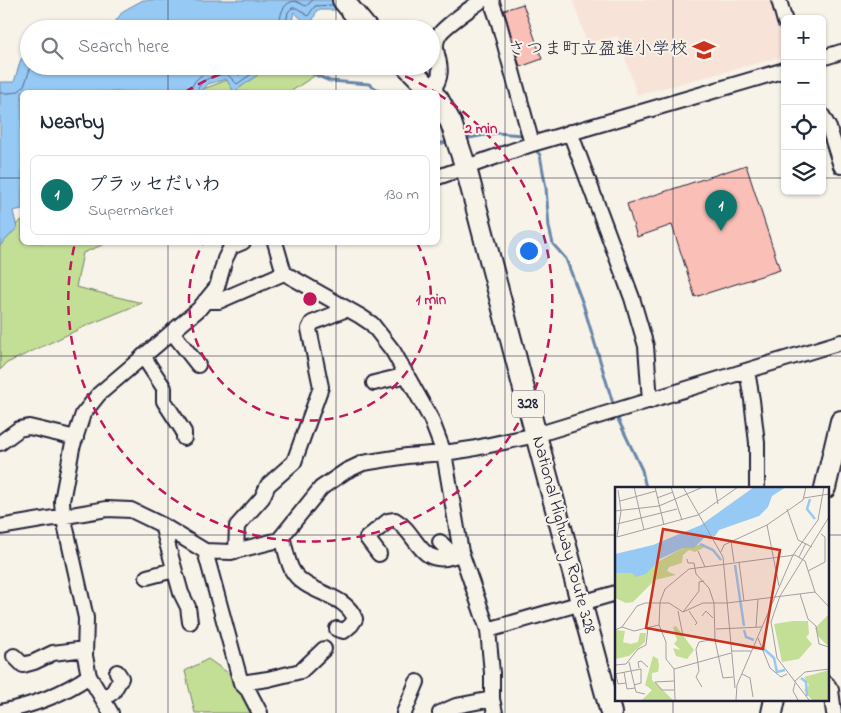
<!DOCTYPE html>
<html lang="en">
<head>
<meta charset="utf-8">
<style>
	body { margin:0; font-family:"Indie Flower","Klee One",sans-serif; background:#f2f2f3; color:#1f2937 }
	.controls { position:absolute; right:15px; top:15px; display:grid; overflow:hidden; border-radius:8px; box-shadow:0 1px 4px #0004 }
	.controls button { width:45px; height:45px; display:grid; place-items:center; padding:0; border:0; border-bottom:1px solid #e0e1e3; background:#fff; color:#1f2937; font:25px sans-serif }
	.you { position:absolute; left:528px; top:250px; width:18px; height:18px; margin:-12px; border:4px solid #fff; border-radius:50%; background:#1a73e8; box-shadow:0 0 0 8px #1a73e833 }
	.badge { display:grid; place-items:center; width:32px; height:32px; border-radius:50%; background:#0f766e; color:#fff; font-size:16px; font-weight:700 }
	.pin { position:absolute; translate:-50% -41px; filter:drop-shadow(0 1px 2px #0008) }
	.pin::after { content:''; position:absolute; top:26px; width:18px; height:15px; background:inherit; clip-path:polygon(0 0,100% 0,50% 100%) }
	.list { margin:0; padding:0; list-style:none }
	h2 { display:flex; justify-content:space-between; align-items:center; height:65px; margin:0; padding:0 20px; font-size:21px }
	h2 small { font-size:16px; font-weight:400; color:#747a83 }
	.list li { display:grid; grid-template-columns:32px 1fr auto; gap:15px; align-items:center; box-sizing:border-box; height:80px; margin:0 10px 10px; padding:0 10px; border:1px solid #e0e1e3; border-radius:8px }
	.list b { display:block; font-size:19px; white-space:nowrap }
	.list p { margin:0; font-size:16px; white-space:nowrap; color:#747a83 }
	.list em { font-size:16px; font-style:normal; color:#747a83 }
	.icon { flex:none; width:28px; height:28px; fill:none; stroke:currentColor; stroke-width:2; stroke-linecap:round; stroke-linejoin:round }
	.map { position:relative; flex:none; width:841px; height:713px; overflow:hidden }
	.search { position:absolute; background:#fff; box-shadow:0 1px 4px #0004; left:20px; top:20px; width:420px; height:55px; display:flex; align-items:center; gap:12px; box-sizing:border-box; padding:0 18px; border-radius:28px; color:#747a83; font-size:19px }
	.panel { position:absolute; background:#fff; box-shadow:0 1px 4px #0004; left:20px; top:90px; width:420px; height:155px; border-radius:8px }
	.map>svg:first-child { display:block }
	.built { fill:#f8e3d9 }
	.green { fill:#c3de95; stroke:#728068 }
	.water { fill:#96c9f4; stroke:#6886aa }
	.lines { fill:none; stroke-linecap:round; stroke-linejoin:round }
	.shore { stroke:#506585; stroke-width:1 }
	.stream { stroke:#6886aa; stroke-width:3 }
	.building { fill:#fabfb6; stroke:#22223b }
	.minor-casing { stroke:#22223b; stroke-width:18 }
	.highway-casing { stroke:#22223b; stroke-width:24 }
	.minor { stroke:#f7f3e8; stroke-width:14 }
	.highway { stroke:#f7f3e8; stroke-width:20 }
	.grid { fill:none; stroke:#22223b; stroke-width:1; stroke-opacity:0.55 }
	.ring { fill:none; stroke:#c2185b; stroke-width:2.5; stroke-dasharray:9 6 }
	.labels { text-anchor:middle; dominant-baseline:central; stroke-width:4; stroke-linejoin:round; paint-order:stroke }
	.shield { fill:#f7f3e8; stroke:#62616f; stroke-width:1 }
	.shield-label { font-size:16px; font-weight:bold; fill:#22223b }
	.poi-label { font-size:18px; fill:#22223b; stroke:#f7f3e8; text-anchor:end }
	.street-label { font-size:18px; fill:#22223b; stroke:#f7f3e8 }
	.inset-river { fill:none; stroke:#96c9f4; stroke-width:2.5 }
	.inset-road { fill:none; stroke:#a29fa3; stroke-width:1 }
	.view { fill:#c8321e; fill-opacity:0.15; stroke:#c8321e; stroke-width:2.5 }
	.inset-edge { fill:none; stroke:#22223b; stroke-width:2.5 }
	.centre { fill:#c2185b; stroke:#f7f3e8; stroke-width:2.5 }
	.ring-label { font-size:15px; text-anchor:middle; font-weight:bold; fill:#c2185b; stroke:#f7f3e8; stroke-width:4; stroke-linejoin:round; paint-order:stroke }
</style>
</head>
<body>
<div class="map">
<svg width="841" height="713" viewBox="0 0 841 713">
	<rect width="100%" height="100%" fill="#f7f3e8"/>
	<filter id="ink" filterUnits="userSpaceOnUse"><feTurbulence type="fractalNoise" baseFrequency=".02" numOctaves="2"/><feDisplacementMap in="SourceGraphic" scale="10" xChannelSelector="R" yChannelSelector="G"/><feConvolveMatrix kernelMatrix="1 2 1 2 8 2 1 2 1" color-interpolation-filters="sRGB"/></filter>
	<g filter="url(#ink)">
		<path class="built" d="M573,0H774L782,28L785,56L637,95L618,36L587,43Z"/>
		<path class="green" d="M265,66H308L314,76L290,92H195Z
			M22,220V242L107,243L83,253L76,287L142,303L88,325L7,363L0,370V236Z
			M208,659L247,686L260,713H195L185,671Z"/>
		<path class="water" d="M143,0H353L339,10H317L313,20L307,24L294,12L290,29H110L123,11Z
			M29,56V66H270L234,92L226,79L208,84L201,92H22V209L13,211L17,228L0,246V82H14L21,59Z"/>
		<g class="lines">
			<path class="shore" d="M279,29C280,17 281,3 295,1L306,6L313,0
				M285,29L288,12L292,8H297L308,16L315,6L333,5
				M191,92C192,75 212,69 227,68L239,75L252,66
				M197,92C199,79 215,75 227,74L237,84L263,66
				M0,93C24,94 23,89 30,69L34,66"/>
			<path class="stream" d="M295,66L330,81L369,84L381,92
				M464,139L496,133L523,135L524,136
				M438,144L451,141
				M533,147L540,155L546,188L549,227L553,244L566,259L583,304L614,407
				M616,415L642,470L646,488"/>
		</g>
		<path class="building" d="M523,4L542,59L520,67L504,10Z
			M746,165L780,270L695,297L672,225L637,237L627,204Z"/>
		<g class="lines">
			<defs>
				<path id="minor" d="M491,0L499,23L532,144
					M779,0L785,22
					M822,58L841,52
					M432,91C451,66 428,53 439,35C444,26 473,7 482,0
					M822,115L829,128L841,166
					M570,132L632,298L646,346L650,401
					M438,177L532,144L785,70
					M275,242L284,273L360,316L372,324L393,351L431,419L444,453L461,552L488,630L492,673V699L495,713
					M205,301H219L284,273
					M172,332L198,365
					M143,356L164,388V401L184,432V438
					M747,371L752,400L757,443V488
					M374,383L407,375
					M0,443L19,429L29,427L76,438
					M162,525L181,593L188,607L190,622
					M0,527L107,509L131,510L162,525L205,551L231,552L279,540L321,488L346,471L363,463L407,456L444,453L471,449L536,435L841,342
					M282,536C285,547 287,560 292,570C306,595 345,592 355,619L351,625L344,631L337,629
					M440,542L454,556L460,552
					M205,551L241,683L248,690L260,713
					M236,551L237,526L262,498L268,485L294,462L321,387L309,329L312,323L347,309
					M379,554L367,538L388,521L395,520C418,533 419,568 454,556
					M147,577L174,570
					M488,630L616,593
					M14,656L23,665L34,662L53,653L85,649
					M241,683L268,679L301,671L324,649
					M827,684L831,690L834,713
					M103,699L113,692L121,678L117,672
					M0,712C31,706 63,694 89,676
					M111,713L89,676L85,656L86,618L63,515L62,501L72,448L83,414L99,394L199,309L217,287L225,259L231,247L243,242
					M404,713L417,682
					M440,713L456,706L492,699"/>
				<path id="highway" d="M343,0L367,29
					M407,66L433,92
					M438,99L451,123L466,168L536,435L611,713
					M825,488L841,421
					M772,713L775,699"/>
			</defs>
			<use href="#minor" class="minor-casing"/>
			<use href="#highway" class="highway-casing"/>
			<use href="#minor" class="minor"/>
			<use href="#highway" class="highway"/>
		</g>
	</g>
	<path class="grid" d="M168,0V29M336,0V29M505,0V713M673,0V488M168,66V92M336,66V92M0,178H22M438,178H785M822,178H841M168,242V713M336,242V713M0,356H841M0,535H616M827,535H841M673,699V713"/>
	<g class="ring">
		<path d="M417 243A121 121 0 1 1 203 243"/>
		<path d="M185 92A242 242 0 0 1 243 66M377 66A242 242 0 0 1 435 92M438 94A242 242 0 1 1 75 243"/>
	</g>
	<defs>
		<symbol id="school-bare" viewBox="-9 -9 18 18"><path d="M0-5L7-2L0 1L-7-2ZM-4 1L0 2.5L4 1V4Q0 6-4 4Z" fill="#c8321e" stroke="#f7f3e8" stroke-width="2.5" paint-order="stroke"/></symbol>
	</defs>
	<g fill-rule="evenodd">
		<use href="#school-bare" x="688" y="34" width="32" height="32"/>
	</g>
	<g class="labels">
		<rect class="shield" x="512" y="390.5" width="32" height="27" rx="4"/>
		<g class="shield-label">
			<text x="528" y="404">328</text>
		</g>
		<g class="poi-label">
			<text x="688" y="50">さつま町立盈進小学校</text>
		</g>
		<g class="street-label">
			<text transform="translate(563 535) rotate(75)">National Highway Route 328</text>
		</g>
	</g>
	<g transform="translate(615 487)">
		<rect width="214" height="214" fill="#f7f3e8"/>
		<path d="M89,57L90,60L80,65L74,63L68,68L67,76L54,80L52,84L61,88L40,93L18,115L11,116L0,111V83L35,79L68,61ZM214,127V158H212L203,149L200,141ZM178,134H193L194,147L191,150L197,157L184,172L167,175L159,137ZM61,139L79,163L72,172L61,169L58,161L66,163L59,157L62,153L58,140ZM0,143L10,144L8,155L16,157L23,155L25,146H31L30,155L14,169L0,172ZM38,169L43,172L44,179L43,185L37,186V193L58,213H27L37,203L30,198ZM214,183V213H197L189,203L194,198L189,190Z" fill="#c3de95"/>
		<path d="M139,0H171L157,9L153,20L144,29L104,43L100,49L89,51L79,61H68L45,72L31,87L21,90L17,86H0V67L38,58L86,38Z" fill="#96c9f4"/>
		<path class="inset-river" d="M195,12L192,22L200,32M85,57L98,63L106,73M120,78L129,139M129,143L131,150L139,153M149,162L159,171L162,185L170,183M186,191L191,195L192,209"/>
		<path class="inset-road" d="M19,0L29,43M40,0L49,38M56,0L67,33M68,0L108,70L120,201M100,0L103,17M3,3L6,24L2,50L83,28L123,0M42,11L58,5M189,11L214,7M5,14L41,4M172,22L183,53L197,60M0,24L44,19L88,0M2,37L62,22M152,38L164,99M116,54L119,75M83,64L90,80M106,65L109,58L152,38L188,13L191,0M184,70L191,56M72,72L73,76H79L81,87L94,101L99,116L100,153L108,191L118,190M124,75L129,114M193,84L210,75V50L206,47M185,107L193,132L201,139L204,157L214,160M63,124L68,149M74,124L82,136L80,138M68,125L84,104V95L89,94M87,129L91,124L98,131M7,140L19,144L44,138M141,140L143,112M101,142L147,140M0,143L7,140L22,119L30,116H54L68,125L88,116H112L200,105M143,151L155,181L166,190L172,187M117,164H136M14,175L21,205L30,207M0,178L11,177L23,162L31,158L33,141M24,181L23,175L26,174L33,180M59,182L116,166M9,185L12,202L20,201M0,187L26,182V196L19,198M1,187L3,197L11,196M127,187L135,191L138,210M179,195L190,185L214,182M180,196L178,204L183,213M87,200L81,190L84,184L81,162L84,155L100,152M59,203H47L40,195L59,194M60,213L59,182L51,172V155L44,138L45,115L50,102L74,82L180,68L190,74L200,105L214,120M121,213L122,198L178,68L203,33L209,0M194,213L162,171L156,135L165,109L214,30"/>
		<path class="view" d="M48,42L165,63L148,162L31,141Z"/>
		<rect width="214" height="214" class="inset-edge"/>
	</g>
	<circle cx="310" cy="299" r="8" class="centre"/>
	<g class="ring-label">
		<text x="481" y="133">2 min</text>
		<text x="431" y="304">1 min</text>
	</g>
</svg>
<div class="controls">
<button>+</button>
<button>−</button>
<button><svg class="icon" aria-label="locate" viewBox="0 0 24 24"><circle cx="12" cy="12" r="6"/><path d="M12 2v4M12 18v4M2 12h4M18 12h4"/></svg></button>
<button><svg class="icon" aria-label="layers" viewBox="0 0 24 24"><path d="M12 4l9 5-9 5-9-5zM3 14l9 5 9-5"/></svg></button>
</div>
<div class="you"></div>
<div class="pin badge" style="left:721px;top:231px">1</div>
<div class="search"><svg class="icon" aria-label="search" viewBox="0 0 24 24"><circle cx="10" cy="10" r="6"/><path d="M15 15l6 6"/></svg>Search here</div>
<section class="panel">
<h2>Nearby<small></small></h2>
<ul class="list">
<li><span class="badge">1</span><div><b>プラッセだいわ</b><p>Supermarket</p></div><em>130 m</em></li>
</ul>
</section>
</div>
</body>
</html>
